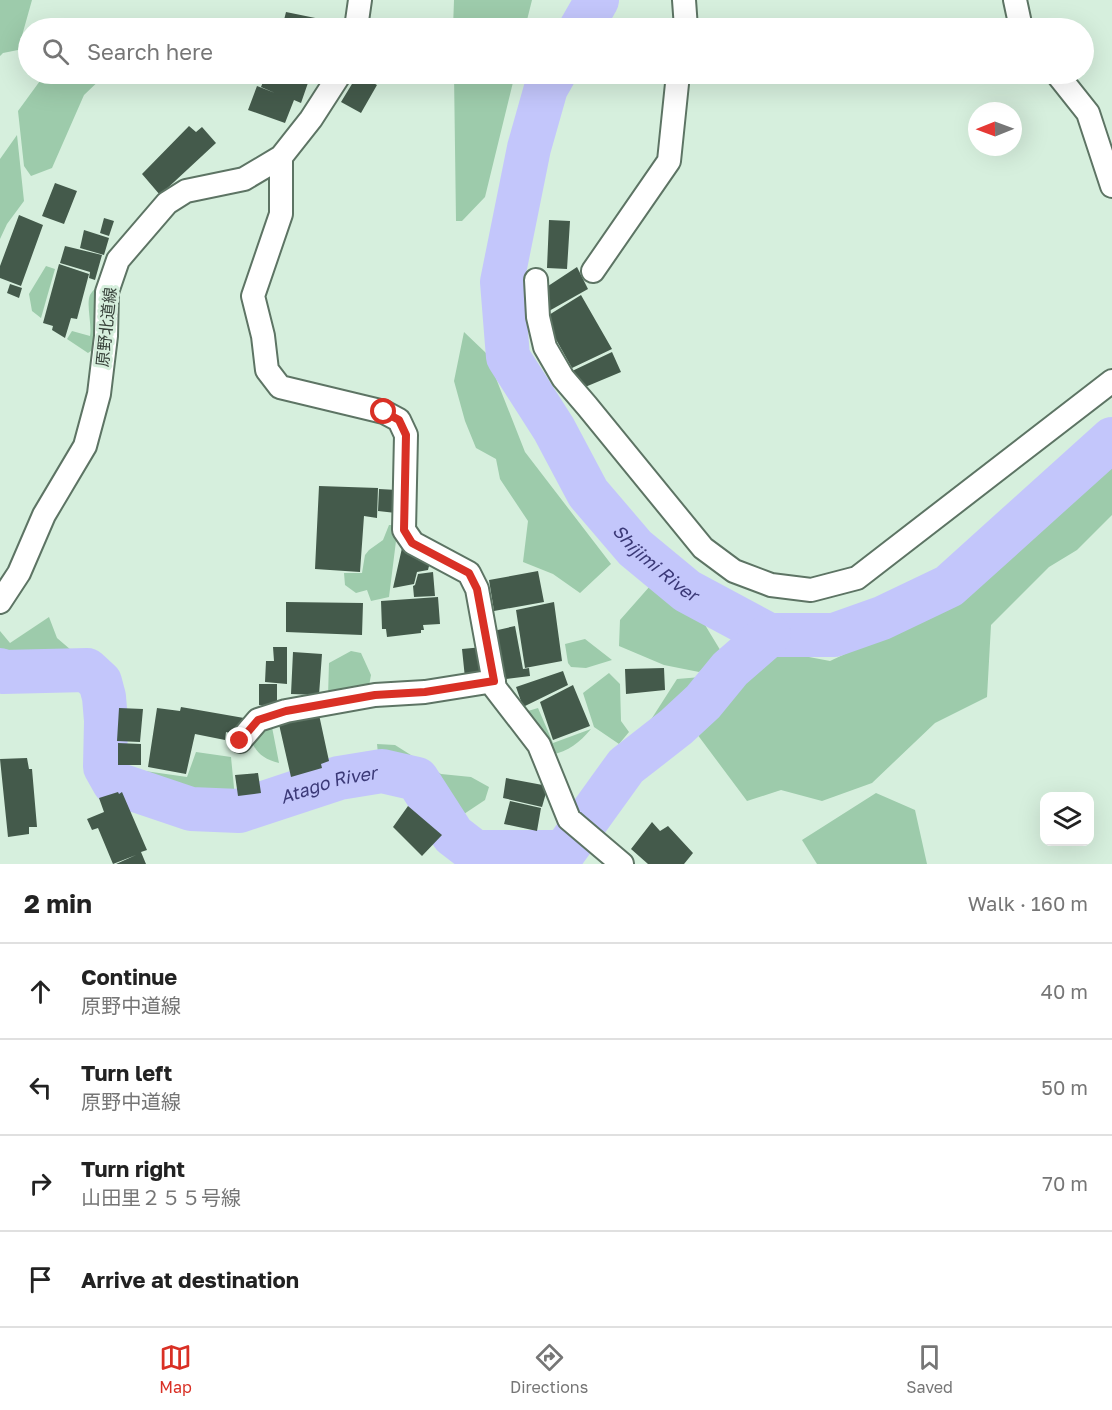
<!DOCTYPE html>
<html lang="en">
<head>
<meta charset="utf-8">
<style>
	body { margin:0; font-family:"Golos Text","Noto Sans JP",sans-serif; background:#f2f2f2; color:#222 }
	.controls { position:absolute; right:18px; bottom:18px; display:grid; overflow:hidden; border-radius:12px; box-shadow:0 6px 24px #0002 }
	.controls button { width:54px; height:54px; display:grid; place-items:center; padding:0; border:0; border-bottom:2px solid #e0e0e0; background:#fff; color:#222; font:30px sans-serif }
	.compass { position:absolute; left:968px; top:102px; width:54px; height:54px; border-radius:50%; background:#fff; box-shadow:0 6px 24px #0002; rotate:269deg }
	.stop { position:absolute; width:18px; height:18px; margin:-14px; border:4px solid #d93025; border-radius:50%; background:#fff }
	.stop.end { background:#d93025; border-color:#fff; box-shadow:0 2px 6px #0008 }
	.list { margin:0; padding:0; list-style:none }
	h2 { display:flex; justify-content:space-between; align-items:center; height:78px; margin:0; padding:0 24px; font-size:26px }
	h2 small { font-size:20px; font-weight:400; color:#767676 }
	.list li { display:grid; grid-template-columns:39px 1fr auto; gap:18px; align-items:center; box-sizing:border-box; height:96px; padding:0 24px; border-top:2px solid #e0e0e0 }
	.list b { display:block; font-size:22px; white-space:nowrap }
	.list p { margin:0; font-size:20px; white-space:nowrap; color:#767676 }
	.list em { font-size:20px; font-style:normal; color:#767676 }
	.icon { flex:none; width:33px; height:33px; fill:none; stroke:currentColor; stroke-width:2; stroke-linecap:round; stroke-linejoin:round }
	.map { position:relative; flex:none; width:1112px; height:864px; overflow:hidden }
	.search { position:absolute; background:#fff; box-shadow:0 6px 24px #0002; left:18px; right:18px; top:18px; height:66px; display:flex; align-items:center; gap:15px; box-sizing:border-box; padding:0 21px; border-radius:33px; color:#767676; font-size:22px }
	.sheet { height:462px; background:#fff }
	nav { display:flex; justify-content:space-around; align-items:center; box-sizing:border-box; height:84px; border-top:2px solid #e0e0e0; background:#fff; font-size:16px; color:#767676 }
	nav a { display:grid; justify-items:center; gap:3px }
	nav .on { color:#d93025 }
	.map>svg:first-child { display:block }
	.green { fill:#9dcbab }
	.lines { fill:none; stroke-linecap:round; stroke-linejoin:round }
	.river { stroke:#c3c6fb; stroke-width:44 }
	.building { fill:#445a4b }
	.street-casing { stroke:#5d7464; stroke-width:26 }
	.street { stroke:#fff; stroke-width:22 }
	.route { stroke:#d93025; stroke-width:8 }
	.labels { text-anchor:middle; dominant-baseline:central; stroke-width:6; stroke-linejoin:round; paint-order:stroke }
	.street-label { font-size:16px; fill:#364039; stroke:#d6efdd }
	.water-label { font-size:18px; font-style:italic; fill:#3b3977; stroke:#d6efdd }
</style>
</head>
<body>
<div class="map">
<svg width="1112" height="864" viewBox="0 0 1112 864">
	<rect width="100%" height="100%" fill="#d6efdd"/>
	<path class="green" d="M0,0H32L18,50L3,53L0,56Z
		M454,0H532L525,28H453Z
		M45,74H66L69,75L71,74H106L84,95L52,168L31,176L24,166L18,111Z
		M454,74H515L485,197L462,221H456Z
		M17,135L24,201L7,224L0,239V159Z
		M46,266L55,269L41,318L32,311L29,294Z
		M100,283L94,349L88,353L67,339L72,331L90,336C92,324 86,304 90,295C92,291 97,287 100,283Z
		M464,332L486,353L525,452L611,564L580,593L553,574L523,562L528,521L500,479L496,459L476,448L465,421L454,381Z
		M1112,467V515L1077,550L1049,567L991,625L987,697L935,723L872,783L822,801L781,790L747,801L694,730L772,650L830,661L952,604L1024,539Z
		M389,525H398L389,597L371,601L367,590L356,593L345,585L344,573H362L365,555L369,550L383,540Z
		M650,586L699,615L722,653L699,672L664,665L619,646L620,620Z
		M49,617L57,638L85,662L77,675L4,681L0,677V631L10,643Z
		M585,639L612,660L586,668L571,667L568,663L565,644Z
		M351,651L361,653L371,675L368,691L328,696L329,663Z
		M609,673L620,684L621,721L629,732L619,744L594,727L583,693Z
		M713,676C700,710 650,742 622,765L677,679Z
		M538,708L553,743L591,729C579,743 569,751 551,755L527,717L528,711Z
		M271,722L279,763C263,759 256,753 250,738Z
		M377,744L395,745L441,774L471,777L489,787L485,800L461,816L444,808L422,775L379,763Z
		M196,752L231,757L235,798L251,797C245,809 236,809 224,807L220,795H200L195,807L156,794L150,805L136,799L131,769L187,777Z
		M876,793L915,810L927,864H817L802,840Z"/>
	<g class="lines">
		<g class="river">
			<path d="M581,28L597,0"/>
			<path id="s1" d="M554,74L546,88L529,148L502,282L508,357L554,429L588,493L635,548L687,591L769,635H834L882,618L949,586L1112,439"/>
			<path id="s2" d="M0,670L3,672L87,670L100,682L104,697L106,721L105,767L114,783L191,809L239,811L339,778L382,771L417,779L453,835L475,852H564L626,766L676,727L703,702L730,669L769,635"/>
		</g>
	</g>
	<path class="building" d="M286,12L330,21L328,28H282Z
		M266,74H295L309,80L301,103L294,100L285,123L248,110L257,86L275,93L261,87Z
		M358,74L377,85L361,113L341,102Z
		M189,126L196,132L202,127L216,143L160,195L142,174Z
		M55,183L77,191L64,224L42,216Z
		M19,215L43,225L21,286L0,278V266Z
		M104,218L114,221L109,236L100,233Z
		M549,220L570,221L567,269L547,268Z
		M84,230L109,238L104,255L80,248Z
		M65,246L102,255L95,280L89,278L90,272L60,263Z
		M59,264L89,274L77,319L71,318L65,338L52,330L53,326L43,323Z
		M577,267L588,289L549,311L539,292Z
		M10,284L22,288L19,298L7,293Z
		M581,295L612,349L572,368L544,318Z
		M612,352L621,372L578,390L570,372Z
		M319,486L378,488L377,518L364,516L360,572L315,569Z
		M379,489L397,490L396,513L378,511Z
		M402,548L422,553L431,558L428,570L417,572L414,584L393,588Z
		M538,571L544,602L494,611L489,580Z
		M433,572L435,596L414,597L413,586L415,585L418,574Z
		M438,597L440,624L423,625L424,630H421V633L387,637L386,629H382L381,601Z
		M286,602L363,603L362,635L286,632Z
		M554,602L562,661L525,668L516,610Z
		M515,626L523,669L529,668L530,676L498,680L489,632Z
		M273,647H287V684L265,682L266,661H274Z
		M483,647L485,675L465,678L462,649Z
		M293,652L322,654L319,695L291,694Z
		M664,668L665,690L626,694L625,669Z
		M563,671L568,685L523,707L516,687Z
		M259,684H277V706L259,705Z
		M573,685L590,726L553,740L540,702Z
		M181,707L244,718L240,736L226,732L225,740L195,734L186,774L148,767L157,708L180,711Z
		M119,708L143,709L140,742L117,741Z
		M318,710L329,761L321,764L322,768L291,777L278,720Z
		M118,743L141,744V765H118Z
		M27,758L29,769H32L37,827H29V834L8,837L0,759Z
		M258,773L261,793L238,796L235,775Z
		M506,778L548,786L542,807L503,798Z
		M118,792L119,794L122,792L147,850L141,852L146,864H116L136,855L113,864L98,828L92,830L87,819L104,812L99,798Z
		M510,801L541,808L537,831L504,824Z
		M408,806L442,835L422,856L393,827Z
		M652,822L660,831L668,826L693,853L684,864H648L631,849Z"/>
	<g class="lines">
		<defs>
			<path id="street" d="M684,0L686,28
				M1015,0L1021,28
				M356,28L360,0
				M1057,74L1088,113L1112,186
				M281,157V214L253,296L263,336L267,370L280,387L384,412L399,420L406,435L404,530L413,543L469,573L477,589L495,688L539,745L569,819L622,864
				M593,271L669,161L678,74
				M536,280L538,317L545,347L563,378L587,406L703,548L734,571L771,585L811,590L857,578L1112,381
				M0,602L19,573L44,515L85,446L99,394L106,336L107,292L118,260L167,203L186,191L244,179L281,157L311,119L340,74
				M240,741L258,720L286,711L375,695L425,692L494,681"/>
		</defs>
		<use href="#street" class="street-casing"/>
		<use href="#street" class="street"/>
	</g>
	<g class="lines">
		<path class="route" d="M240,741L258,720L286,711L375,695L425,692L494,681L477,589L469,573L412,543L404,530L406,435L399,420L384,412"/>
	</g>
	<g class="labels">
		<g class="street-label">
			<text transform="translate(106 327) rotate(-84)">原野北道線</text>
		</g>
		<g class="water-label">
			<text stroke="none"><textPath href="#s1" startOffset="546">Shijimi River</textPath></text>
			<text stroke="none"><textPath href="#s2" startOffset="432">Atago River</textPath></text>
		</g>
	</g>
</svg>
<div class="controls">
<button><svg class="icon" aria-label="layers" viewBox="0 0 24 24"><path d="M12 4l9 5-9 5-9-5zM3 14l9 5 9-5"/></svg></button>
</div>
<svg class="compass" viewBox="-18 -18 36 36"><path d="M0-13l5 13h-10z" fill="#e53935"/><path d="M0 13l5-13h-10z" fill="#767676"/></svg>
<div class="stop" style="left:384px;top:412px"></div>
<div class="stop end" style="left:240px;top:741px"></div>
<div class="search"><svg class="icon" aria-label="search" viewBox="0 0 24 24"><circle cx="10" cy="10" r="6"/><path d="M15 15l6 6"/></svg>Search here</div>
</div>
<section class="sheet">
<h2>2 min<small>Walk · 160 m</small></h2>
<ul class="list">
<li><svg class="icon" aria-label="ahead" viewBox="0 0 24 24"><path d="M12 20V5M6 11l6-6 6 6"/></svg><div><b>Continue</b><p>原野中道線</p></div><em>40 m</em></li>
<li><svg class="icon" aria-label="left" viewBox="0 0 24 24"><path d="M17 20v-9H6M10 6l-5 5 5 5"/></svg><div><b>Turn left</b><p>原野中道線</p></div><em>50 m</em></li>
<li><svg class="icon" aria-label="right" viewBox="0 0 24 24"><path d="M7 20v-9h11M14 6l5 5-5 5"/></svg><div><b>Turn right</b><p>山田里２５５号線</p></div><em>70 m</em></li>
<li><svg class="icon" aria-label="arrive" viewBox="0 0 24 24"><path d="M6 21V4h12l-3 4 3 4H6"/></svg><div><b>Arrive at destination</b></div></li>
</ul>
</section>
<nav>
<a class="on"><svg class="icon" aria-label="map" viewBox="0 0 24 24"><path d="M3 6l6-2 6 2 6-2v14l-6 2-6-2-6 2zM9 4v14M15 6v14"/></svg>Map</a>
<a><svg class="icon" aria-label="directions" viewBox="0 0 24 24"><path d="M12 3l9 9-9 9-9-9zM9 14v-3h6M13 9l2 2-2 2"/></svg>Directions</a>
<a><svg class="icon" aria-label="saved" viewBox="0 0 24 24"><path d="M7 4h10v16l-5-4-5 4z"/></svg>Saved</a>
</nav>
</body>
</html>
